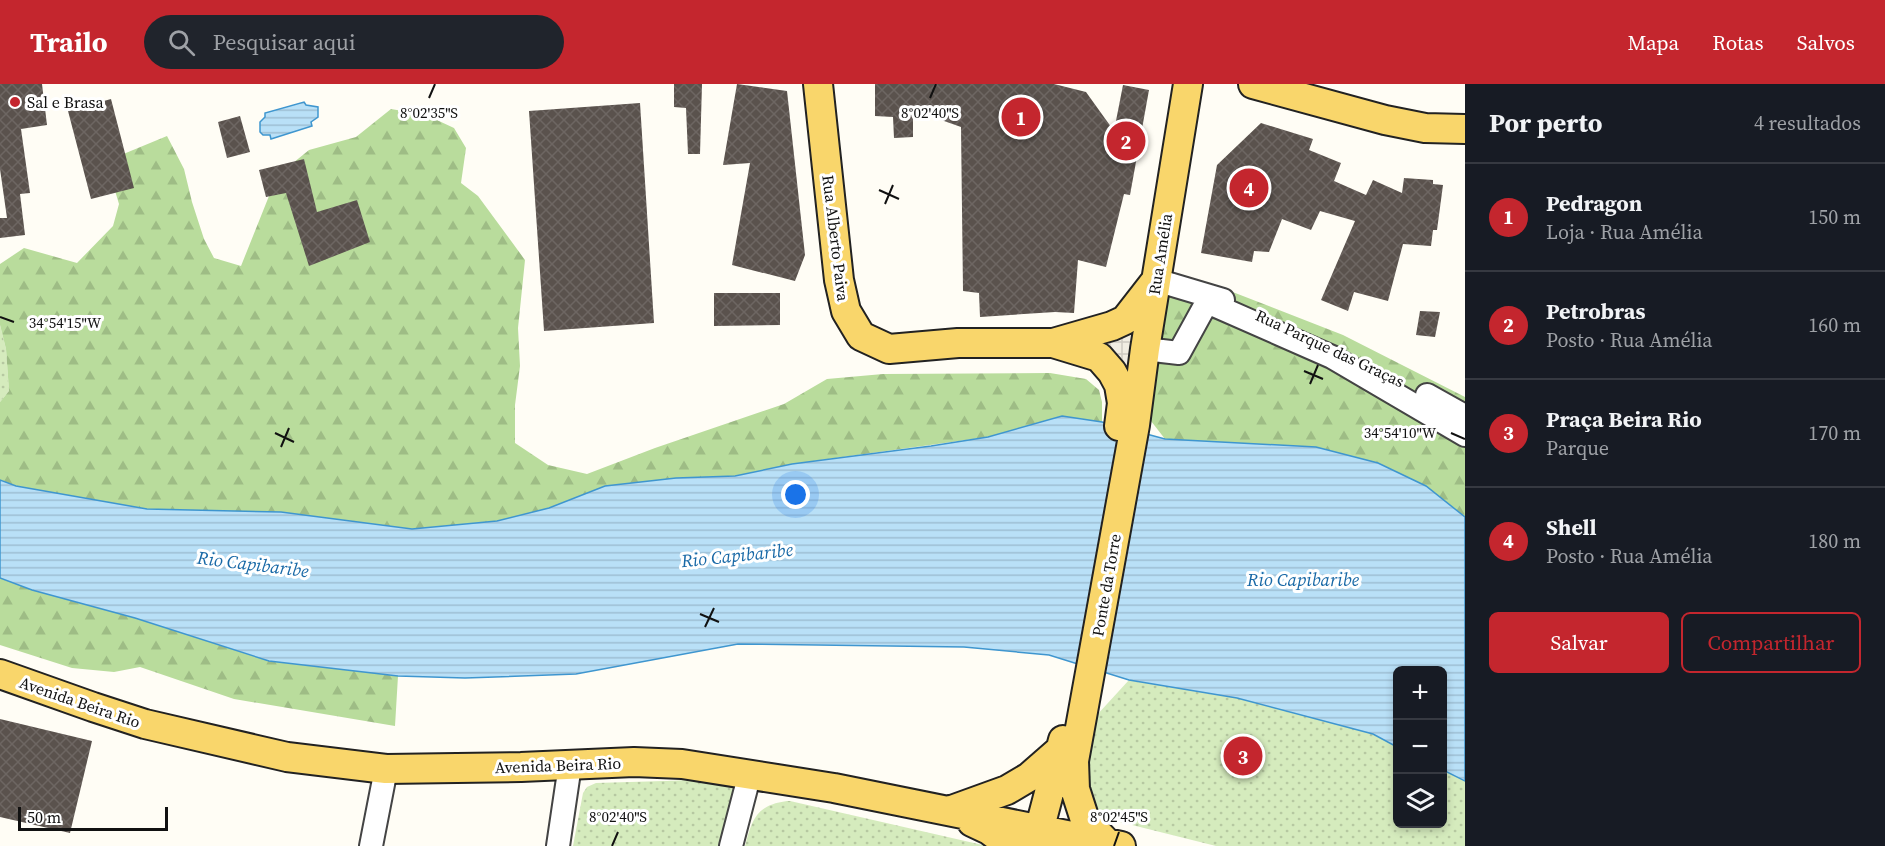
<!DOCTYPE html>
<html lang="pt">
<head>
<meta charset="utf-8">
<style>
	body { margin:0; font-family:"Source Serif 4",serif; background:#20242c; color:#f1f3f6 }
	.controls { position:absolute; right:18px; bottom:18px; display:grid; overflow:hidden; border-radius:9px; box-shadow:0 3px 9px #0003 }
	.controls button { width:54px; height:54px; display:grid; place-items:center; padding:0; border:0; border-bottom:2px solid #363941; background:#171b24; color:#f1f3f6; font:30px sans-serif }
	.scale { position:absolute; left:18px; bottom:15px; width:150px; box-sizing:border-box; padding-left:6px; border:3px solid #111; border-top:0; font-size:16px; line-height:21px; white-space:nowrap; color:#111; -webkit-text-stroke:4px #fff; paint-order:stroke }
	.you { position:absolute; left:796px; top:411px; width:21px; height:21px; margin:-15px; border:4px solid #fff; border-radius:50%; background:#1a73e8; box-shadow:0 0 0 9px #1a73e833 }
	.badge { display:grid; place-items:center; width:39px; height:39px; border-radius:50%; background:#c4262e; color:#fff; font-size:20px; font-weight:700 }
	.pin { position:absolute; translate:-50% -50%; border:3px solid #fff; box-shadow:0 2px 6px #0006 }
	.list { margin:0; padding:0; list-style:none }
	h2 { display:flex; justify-content:space-between; align-items:center; height:78px; margin:0; padding:0 24px; font-size:26px }
	h2 small { font-size:20px; font-weight:400; color:#9ea1a6 }
	.list li { display:grid; grid-template-columns:39px 1fr auto; gap:18px; align-items:center; box-sizing:border-box; height:108px; padding:0 24px; border-top:2px solid #363941 }
	.list b { display:block; font-size:22px; white-space:nowrap }
	.list p { margin:0; font-size:20px; white-space:nowrap; color:#9ea1a6 }
	.list em { font-size:20px; font-style:normal; color:#9ea1a6 }
	.actions { display:flex; gap:12px; padding:18px 24px }
	.actions a { flex:1; padding:14px 0; border:2px solid #c4262e; border-radius:9px; text-align:center; font-size:21px; color:#c4262e }
	.actions .main { background:#c4262e; color:#fff }
	.icon { flex:none; width:33px; height:33px; fill:none; stroke:currentColor; stroke-width:2; stroke-linecap:round; stroke-linejoin:round }
	.map { position:relative; flex:none; width:1465px; height:762px; overflow:hidden }
	header { display:flex; align-items:center; gap:36px; box-sizing:border-box; height:84px; padding:0 30px; background:#c4262e; color:#fff }
	header strong { font-size:28px }
	nav { display:flex; gap:33px; margin-inline-start:auto; font-size:21px }
	.search { width:420px; height:54px; background:#20242c; display:flex; align-items:center; gap:15px; box-sizing:border-box; padding:0 21px; border-radius:33px; color:#9ea1a6; font-size:22px }
	main { display:flex }
	aside { flex:1; background:#171b24 }
	.map>svg:first-child { display:block }
	.grass { fill:url(#grass-dots) }
	.forest { fill:url(#forest-firs) }
	.plaza { fill:url(#plaza-grid) }
	.water { fill:url(#water-rules); stroke:#3f96cf; stroke-width:1.5 }
	.building { fill:url(#building-cross-hatch) }
	.lines { fill:none; stroke-linecap:round; stroke-linejoin:round }
	.minor-casing { stroke:#444; stroke-width:26 }
	.major-casing { stroke:#222; stroke-width:32 }
	.minor { stroke:#fff; stroke-width:22 }
	.major { stroke:#f9d66b; stroke-width:28 }
	.ticks { fill:none; stroke:#111; stroke-width:2 }
	.poi-dot { fill:#c4262e; stroke:#fff; stroke-width:2 }
	.labels { text-anchor:middle; dominant-baseline:central; stroke-width:6; stroke-linejoin:round; paint-order:stroke }
	.poi-label { font-size:16px; fill:#111; stroke:#fff; text-anchor:start }
	.street-label { font-size:16px; fill:#111; stroke:#fff }
	.water-label { font-size:18px; font-style:italic; fill:#1768a6; stroke:#fff }
	.ticks-label { font-size:15px; text-anchor:middle; fill:#111; stroke:#fff; stroke-width:6; stroke-linejoin:round; paint-order:stroke }
</style>
</head>
<body>
<header>
<strong>Trailo</strong>
<div class="search"><svg class="icon" aria-label="search" viewBox="0 0 24 24"><circle cx="10" cy="10" r="6"/><path d="M15 15l6 6"/></svg>Pesquisar aqui</div>
<nav><a>Mapa</a><a>Rotas</a><a>Salvos</a></nav>
</header>
<main>
<div class="map">
<svg width="1465" height="762" viewBox="0 0 1465 762">
	<defs>
		<pattern id="grass-dots" width="8" height="8" patternUnits="userSpaceOnUse" patternTransform="scale(1.5)"><rect width="8" height="8" fill="#d5ebbd"/><path d="M2 2h.1M6 6h.1" fill="none" stroke="#b6c8a1" stroke-width="1.8" stroke-linecap="round"/></pattern>
		<pattern id="forest-firs" width="22" height="20" patternUnits="userSpaceOnUse" patternTransform="scale(1.5)"><rect width="22" height="20" fill="#b9dc9c"/><path d="M5 1l3.5 6h-7zM16 11l3.5 6h-7z" fill="#9ebc85"/></pattern>
		<pattern id="plaza-grid" width="8" height="8" patternUnits="userSpaceOnUse" patternTransform="scale(1.5)"><rect width="8" height="8" fill="#f1ede2"/><path d="M0 4h8M4 0v8" fill="none" stroke="#cecac1"/></pattern>
		<pattern id="water-rules" width="6" height="5" patternUnits="userSpaceOnUse" patternTransform="scale(1.5)"><rect width="6" height="5" fill="#b9e0f7"/><path d="M0 2.5h6" fill="none" stroke="#9ebfd3"/></pattern>
		<pattern id="building-cross-hatch" width="8" height="8" patternUnits="userSpaceOnUse" patternTransform="scale(1.5)"><rect width="8" height="8" fill="#5a524d"/><path d="M0 0l8 8M0 8l8-8" fill="none" stroke="#6d6662"/></pattern>
	</defs>
	<rect width="100%" height="100%" fill="#fffdf5"/>
	<path class="grass" d="M0,241L6,265L9,307L0,318Z
		M1129,596L1237,614L1373,650L1397,663L1398,740H1442L1443,686L1465,697V762H1216L1096,732L1085,695L1096,632Z
		M664,697C683,697 724,691 736,708L727,762H573L583,709L587,703L596,699Z
		M787,717H790L987,762H745C752,736 756,721 787,717Z"/>
	<path class="forest" d="M391,25L426,31L454,44L466,64L461,99L478,112L525,176L518,244L520,282L515,321V359L548,381L587,390L655,364L784,320L827,295L883,290L1050,289L1086,295L1099,306L1102,318V338L1062,332L988,353L792,380L735,392L676,394L497,437L412,445L281,428L147,425L16,402L0,396V318L9,307L6,265L0,241V180L24,164L77,179L113,142L119,120L110,90L121,71L167,52L184,85L192,118L204,155L214,174L241,182L277,92L309,66L356,53Z
		M1179,193L1212,200L1343,251L1465,313V433L1426,402L1236,360L1165,355L1151,337L1158,267L1169,200Z
		M0,494L32,506L135,534L269,577L398,592L395,642L234,615L140,583L114,588L72,584L0,561Z"/>
	<path class="plaza" d="M1136,236L1130,300L1126,281L1122,275L1114,269L1091,263Z"/>
	<path class="water" d="M304,18L306,21L318,23V33L311,38L312,42L271,55L270,51H263L260,48V38L265,33V29Z
		M1062,332L1102,338L1165,355L1316,363L1378,379L1426,402L1465,433V697L1443,686L1442,586H1398L1397,663L1373,650L1237,614L1129,596L1049,571L964,563L738,560L576,590L465,594L398,592L269,577L135,534L32,506L0,494V396L16,402L147,425L281,428L412,445L497,437L549,424L605,402L676,394L735,392L792,380L931,362L988,353Z"/>
	<path class="building" d="M0,0H42L47,41L21,45L30,109L20,110L25,151L0,154V134H7L0,85Z
		M674,0H702L700,70H688L686,24L674,23Z
		M737,0L787,7L805,171L795,197L732,181L750,79L723,81Z
		M875,0H1054L1086,8L1114,47L1123,1L1149,6L1130,111L1124,110L1106,183L1078,176L1074,229L1055,228L980,233L979,209L963,207L961,43L913,26V53L894,54L893,33L875,32Z
		M111,15L134,104L91,115L68,27Z
		M640,19L654,239L544,247L529,27Z
		M240,32L250,68L227,74L218,38Z
		M1261,39L1313,55L1309,66L1341,79L1334,97L1366,111L1373,96L1402,109L1404,94L1433,96V100L1443,101L1437,146H1433L1431,162L1403,160L1388,217L1354,208L1348,227L1321,216L1355,137L1320,127L1311,146L1282,135L1269,168L1254,167L1252,178L1201,169L1217,81Z
		M304,75L317,128L357,116L370,158L309,182L286,109L266,113L259,86Z
		M714,209H780V241L714,242Z
		M1420,227L1440,228L1435,253L1416,251Z
		M0,635L92,657L70,749L0,733Z"/>
	<g class="lines">
		<defs>
			<path id="minor" d="M1156,196L1223,216
				M1145,265L1179,269L1207,218L1332,273L1465,351
				M1427,311L1465,332
				M371,762L386,685
				M558,762L570,681
				M731,762L750,689"/>
			<path id="major" d="M818,0L839,196L846,227L861,252L889,265L958,259H1053L1112,242L1125,236L1153,200
				M1253,0L1385,36L1425,44L1465,45
				M1053,259L1099,273L1112,288L1119,301L1122,319L1119,342
				M0,590L93,623L145,640L287,673L386,685L521,683L634,678L682,680L834,704L1121,762
				M949,727L1007,706L1029,693L1061,665
				M972,738L989,746L1010,762
				M1106,758L1085,736L1075,705L1074,677L1135,341L1145,265L1188,0
				M1035,762L1063,656"/>
		</defs>
		<use href="#minor" class="minor-casing"/>
		<use href="#major" class="major-casing"/>
		<use href="#minor" class="minor"/>
		<use href="#major" class="major"/>
	</g>
	<path class="ticks" d="M429,14L435,0M930,14L936,0M879,106L899,115M885,120L893,101M0,233L14,238M1304,287L1323,295M1310,300L1318,281M275,349L294,358M1451,349L1465,355M281,363L289,344M700,530L719,538M705,543L714,524M612,762L618,748M1114,762L1119,748"/>
	<circle class="poi-dot" cx="15" cy="18" r="6"/>
	<g class="labels">
		<g class="poi-label">
			<text x="27" y="18">Sal e Brasa</text>
		</g>
		<g class="street-label">
			<text transform="translate(836 154) rotate(83)">Rua Alberto Paiva</text>
			<text transform="translate(1160 170) rotate(-81)">Rua Amélia</text>
			<text transform="translate(1330 264) rotate(25)">Rua Parque das Graças</text>
			<text transform="translate(1106 501) rotate(-80)">Ponte da Torre</text>
			<text transform="translate(80 618) rotate(19)">Avenida Beira Rio</text>
			<text transform="translate(558 681) rotate(-2)">Avenida Beira Rio</text>
		</g>
		<g class="water-label">
			<text transform="translate(737 471) rotate(-6)">Rio Capibaribe</text>
			<text transform="translate(253 480) rotate(7)">Rio Capibaribe</text>
			<text x="1303" y="495">Rio Capibaribe</text>
		</g>
	</g>
	<g class="ticks-label">
		<text x="429" y="34">8°02'35"S</text>
		<text x="930" y="34">8°02'40"S</text>
		<text x="65" y="244">34°54'15"W</text>
		<text x="1400" y="354">34°54'10"W</text>
		<text x="618" y="738">8°02'40"S</text>
		<text x="1119" y="738">8°02'45"S</text>
	</g>
</svg>
<div class="controls">
<button>+</button>
<button>−</button>
<button><svg class="icon" aria-label="layers" viewBox="0 0 24 24"><path d="M12 4l9 5-9 5-9-5zM3 14l9 5 9-5"/></svg></button>
</div>
<div class="scale">50 m</div>
<div class="you"></div>
<div class="pin badge" style="left:1021px;top:33px">1</div>
<div class="pin badge" style="left:1126px;top:57px">2</div>
<div class="pin badge" style="left:1243px;top:672px">3</div>
<div class="pin badge" style="left:1249px;top:104px">4</div>
</div>
<aside>
<h2>Por perto<small>4 resultados</small></h2>
<ul class="list">
<li><span class="badge">1</span><div><b>Pedragon</b><p>Loja · Rua Amélia</p></div><em>150 m</em></li>
<li><span class="badge">2</span><div><b>Petrobras</b><p>Posto · Rua Amélia</p></div><em>160 m</em></li>
<li><span class="badge">3</span><div><b>Praça Beira Rio</b><p>Parque</p></div><em>170 m</em></li>
<li><span class="badge">4</span><div><b>Shell</b><p>Posto · Rua Amélia</p></div><em>180 m</em></li>
</ul>
<div class="actions"><a class="main">Salvar</a><a>Compartilhar</a></div>
</aside>
</main>
</body>
</html>
